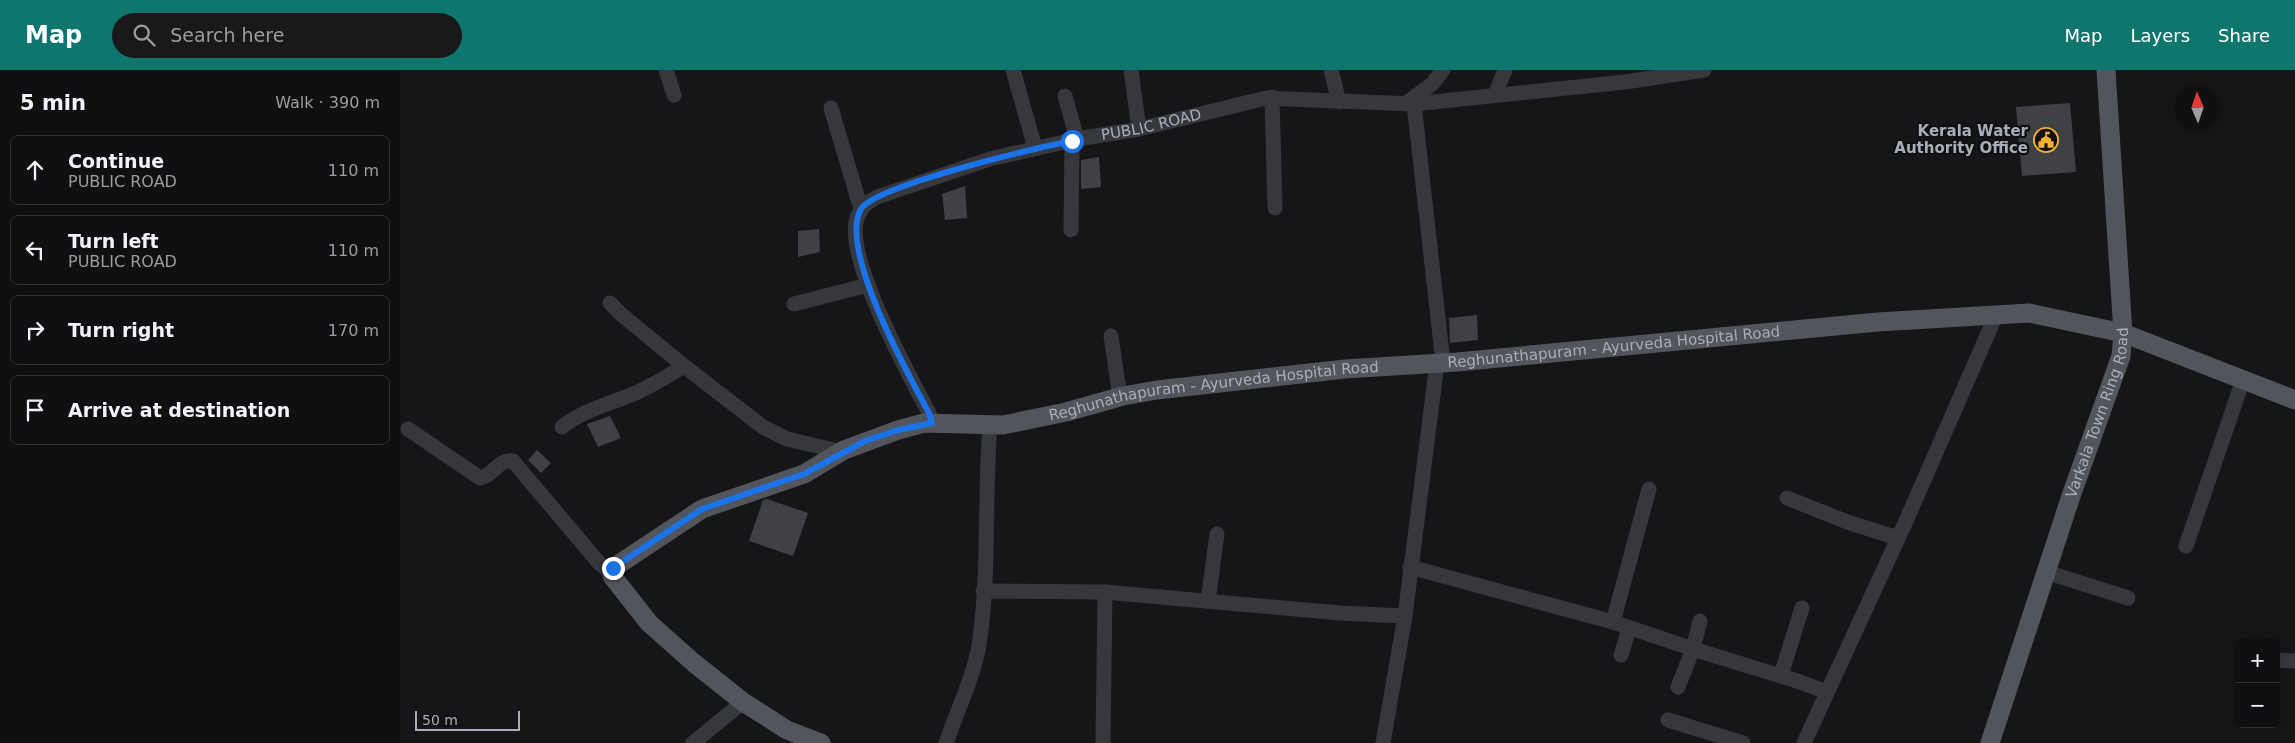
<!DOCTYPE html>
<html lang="en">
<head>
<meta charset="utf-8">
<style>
	body { margin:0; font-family:"DejaVu Sans",sans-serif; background:#19191b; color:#f1f3f6 }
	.controls { position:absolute; right:15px; bottom:15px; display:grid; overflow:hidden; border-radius:8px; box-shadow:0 2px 12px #0003 }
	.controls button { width:45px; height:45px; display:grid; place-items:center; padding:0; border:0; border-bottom:1px solid #303032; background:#101012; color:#f1f3f6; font:25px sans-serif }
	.compass { position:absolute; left:1775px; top:15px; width:45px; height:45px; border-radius:50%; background:#101012; box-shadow:0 2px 12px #0003; rotate:358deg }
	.scale { position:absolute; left:15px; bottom:12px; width:105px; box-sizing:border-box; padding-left:5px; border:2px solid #a8adb8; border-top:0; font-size:14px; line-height:18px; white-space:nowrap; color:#a8adb8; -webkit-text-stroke:4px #111113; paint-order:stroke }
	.stop { position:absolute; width:15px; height:15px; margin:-11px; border:4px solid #1a73e8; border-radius:50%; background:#fff }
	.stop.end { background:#1a73e8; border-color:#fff; box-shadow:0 1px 5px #0008 }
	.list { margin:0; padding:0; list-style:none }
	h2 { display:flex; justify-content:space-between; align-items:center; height:65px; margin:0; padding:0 20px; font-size:21px }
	h2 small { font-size:16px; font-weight:400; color:#9c9d9f }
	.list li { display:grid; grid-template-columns:32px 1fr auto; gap:15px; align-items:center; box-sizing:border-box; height:70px; margin:0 10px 10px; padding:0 10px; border:1px solid #303032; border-radius:8px }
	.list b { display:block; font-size:19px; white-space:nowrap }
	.list p { margin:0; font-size:16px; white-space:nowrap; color:#9c9d9f }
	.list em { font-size:16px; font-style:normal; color:#9c9d9f }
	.icon { flex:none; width:28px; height:28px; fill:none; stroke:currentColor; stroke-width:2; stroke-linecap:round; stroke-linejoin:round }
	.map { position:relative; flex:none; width:1895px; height:673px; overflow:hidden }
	header { display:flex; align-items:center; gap:30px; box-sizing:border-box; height:70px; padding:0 25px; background:#0f766e; color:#fff }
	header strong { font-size:24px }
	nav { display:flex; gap:28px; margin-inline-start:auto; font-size:18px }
	.search { width:350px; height:45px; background:#19191b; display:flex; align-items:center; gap:12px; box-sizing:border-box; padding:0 18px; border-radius:28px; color:#9c9d9f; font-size:19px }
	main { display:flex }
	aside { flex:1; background:#101012 }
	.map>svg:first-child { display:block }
	.building { fill:#404145 }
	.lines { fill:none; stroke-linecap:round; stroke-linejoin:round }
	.minor { stroke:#37383d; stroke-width:15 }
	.major { stroke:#53555c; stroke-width:19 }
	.route { stroke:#1a73e8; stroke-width:6 }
	.labels { text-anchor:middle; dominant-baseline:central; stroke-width:4.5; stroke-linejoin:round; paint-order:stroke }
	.street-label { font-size:15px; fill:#a8adb8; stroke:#111113 }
	.poi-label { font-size:15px; font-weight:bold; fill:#a8adb8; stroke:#111113; text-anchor:end }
</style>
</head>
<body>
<header>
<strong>Map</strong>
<div class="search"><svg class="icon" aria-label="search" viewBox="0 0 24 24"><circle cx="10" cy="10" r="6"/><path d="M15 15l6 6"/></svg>Search here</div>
<nav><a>Map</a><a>Layers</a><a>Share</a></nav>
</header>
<main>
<aside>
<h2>5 min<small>Walk · 390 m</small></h2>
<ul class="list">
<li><svg class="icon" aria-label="ahead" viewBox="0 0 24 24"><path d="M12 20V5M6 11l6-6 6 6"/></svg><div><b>Continue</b><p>PUBLIC ROAD</p></div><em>110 m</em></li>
<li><svg class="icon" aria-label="left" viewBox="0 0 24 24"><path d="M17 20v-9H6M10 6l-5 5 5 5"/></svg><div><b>Turn left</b><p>PUBLIC ROAD</p></div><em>110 m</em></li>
<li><svg class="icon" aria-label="right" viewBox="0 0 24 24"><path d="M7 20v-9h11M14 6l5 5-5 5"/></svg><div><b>Turn right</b></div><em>170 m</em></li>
<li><svg class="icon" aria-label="arrive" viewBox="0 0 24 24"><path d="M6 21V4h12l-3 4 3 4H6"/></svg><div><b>Arrive at destination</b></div></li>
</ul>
</aside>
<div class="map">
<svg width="1895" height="673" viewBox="0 0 1895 673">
	<rect width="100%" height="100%" fill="#161618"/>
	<path class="building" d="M1670,33L1676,102L1622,106L1616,37Z
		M699,87L701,117L681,119V90Z
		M565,116L567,148L545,150L542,124Z
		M419,159L420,182L398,187V161Z
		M1077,245L1078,270L1050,273L1049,248Z
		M210,346L221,368L198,377L187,354Z
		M137,380L151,393L141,403L128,390Z
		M367,429L408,443L393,486L349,471L363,430Z"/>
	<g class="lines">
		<g class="minor">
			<path d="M266,0L274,25"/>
			<path d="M613,0L635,78"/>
			<path d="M731,0L739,59"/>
			<path d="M931,0L939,32"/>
			<path d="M1095,25L1105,0"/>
			<path d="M665,26L677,69"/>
			<path d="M872,27L875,138"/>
			<path d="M1005,34L1032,14L1043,0"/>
			<path d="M1014,34L1043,293"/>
			<path d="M431,38L461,139"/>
			<path d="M671,160L672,71"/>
			<path d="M210,233L222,245L284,296L363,357L387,369L442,382"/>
			<path d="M394,234L468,215"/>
			<path d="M711,266L720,327"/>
			<path id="s1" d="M532,353L529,343C508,303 448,194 456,152C459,139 466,133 477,127L590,89L677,69L739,59L866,28L1014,34L1225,12L1304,0"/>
			<path d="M162,357C183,340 212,333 236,323C253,315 268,306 284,296"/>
			<path d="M8,359L80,408C92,407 99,388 113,391L199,493L212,503"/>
			<path d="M1387,428L1450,453L1498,468"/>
			<path d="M1786,476L1843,310"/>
			<path d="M1010,497L1213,552L1293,579L1397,611L1427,622"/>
			<path d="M1646,502L1728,528"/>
			<path d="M583,521L705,522L940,543L1005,546"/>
			<path d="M808,531L817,464"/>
			<path d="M1213,552L1249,419"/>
			<path d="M1221,585L1229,559"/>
			<path d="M1876,590L1895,591"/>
			<path d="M1381,605L1402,538"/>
			<path d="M1278,617L1293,579L1300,551"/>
			<path d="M1268,650L1343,673"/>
			<path d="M293,673L343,632"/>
			<path d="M546,673C557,641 573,609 579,575C590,502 584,428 590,355"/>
			<path d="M703,673L705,522"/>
			<path d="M983,673L1005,546L1037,293"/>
			<path d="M1404,673L1506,451L1596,245"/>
		</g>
		<g class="major">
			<path id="s2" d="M421,673L387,660L343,632L294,593L249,553L212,506L213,498L302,439L404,404L444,380L498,360L524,353L603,355L666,342L723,326L757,320L945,299L1057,292L1478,252L1629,243L1723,263L1895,330"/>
			<path id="s3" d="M1590,673L1671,426L1721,286L1723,263L1706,0"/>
		</g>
	</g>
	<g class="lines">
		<path class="route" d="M213,498L302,439L404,404L465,371L498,360L532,353L529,343C508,304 438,179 461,139C475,116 638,77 672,71"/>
	</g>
	<defs>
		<symbol id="civic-ring" viewBox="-11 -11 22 22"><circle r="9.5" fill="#111113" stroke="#f2b134" stroke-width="1.5"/><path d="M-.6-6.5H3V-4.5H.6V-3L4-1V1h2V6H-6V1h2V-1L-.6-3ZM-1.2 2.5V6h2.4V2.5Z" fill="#f2b134"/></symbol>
	</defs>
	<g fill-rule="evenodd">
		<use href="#civic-ring" x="1632" y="56" width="28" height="28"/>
	</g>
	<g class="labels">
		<g class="street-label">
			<text stroke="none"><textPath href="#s1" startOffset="535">PUBLIC ROAD</textPath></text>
			<text stroke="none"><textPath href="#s2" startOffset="1321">Reghunathapuram - Ayurveda Hospital Road</textPath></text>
			<text stroke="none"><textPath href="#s2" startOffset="918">Reghunathapuram - Ayurveda Hospital Road</textPath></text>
			<text stroke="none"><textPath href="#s3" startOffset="348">Varkala Town Ring Road</textPath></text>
		</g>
		<g class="poi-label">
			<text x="1628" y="61">Kerala Water<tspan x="1628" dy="17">Authority Office</tspan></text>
		</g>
	</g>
</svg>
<div class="controls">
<button>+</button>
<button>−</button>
</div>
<svg class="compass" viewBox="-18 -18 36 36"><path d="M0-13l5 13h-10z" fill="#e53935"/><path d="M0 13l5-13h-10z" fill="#9c9d9f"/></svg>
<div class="scale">50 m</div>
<div class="stop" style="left:672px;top:71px"></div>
<div class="stop end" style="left:213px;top:498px"></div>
</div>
</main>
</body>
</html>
